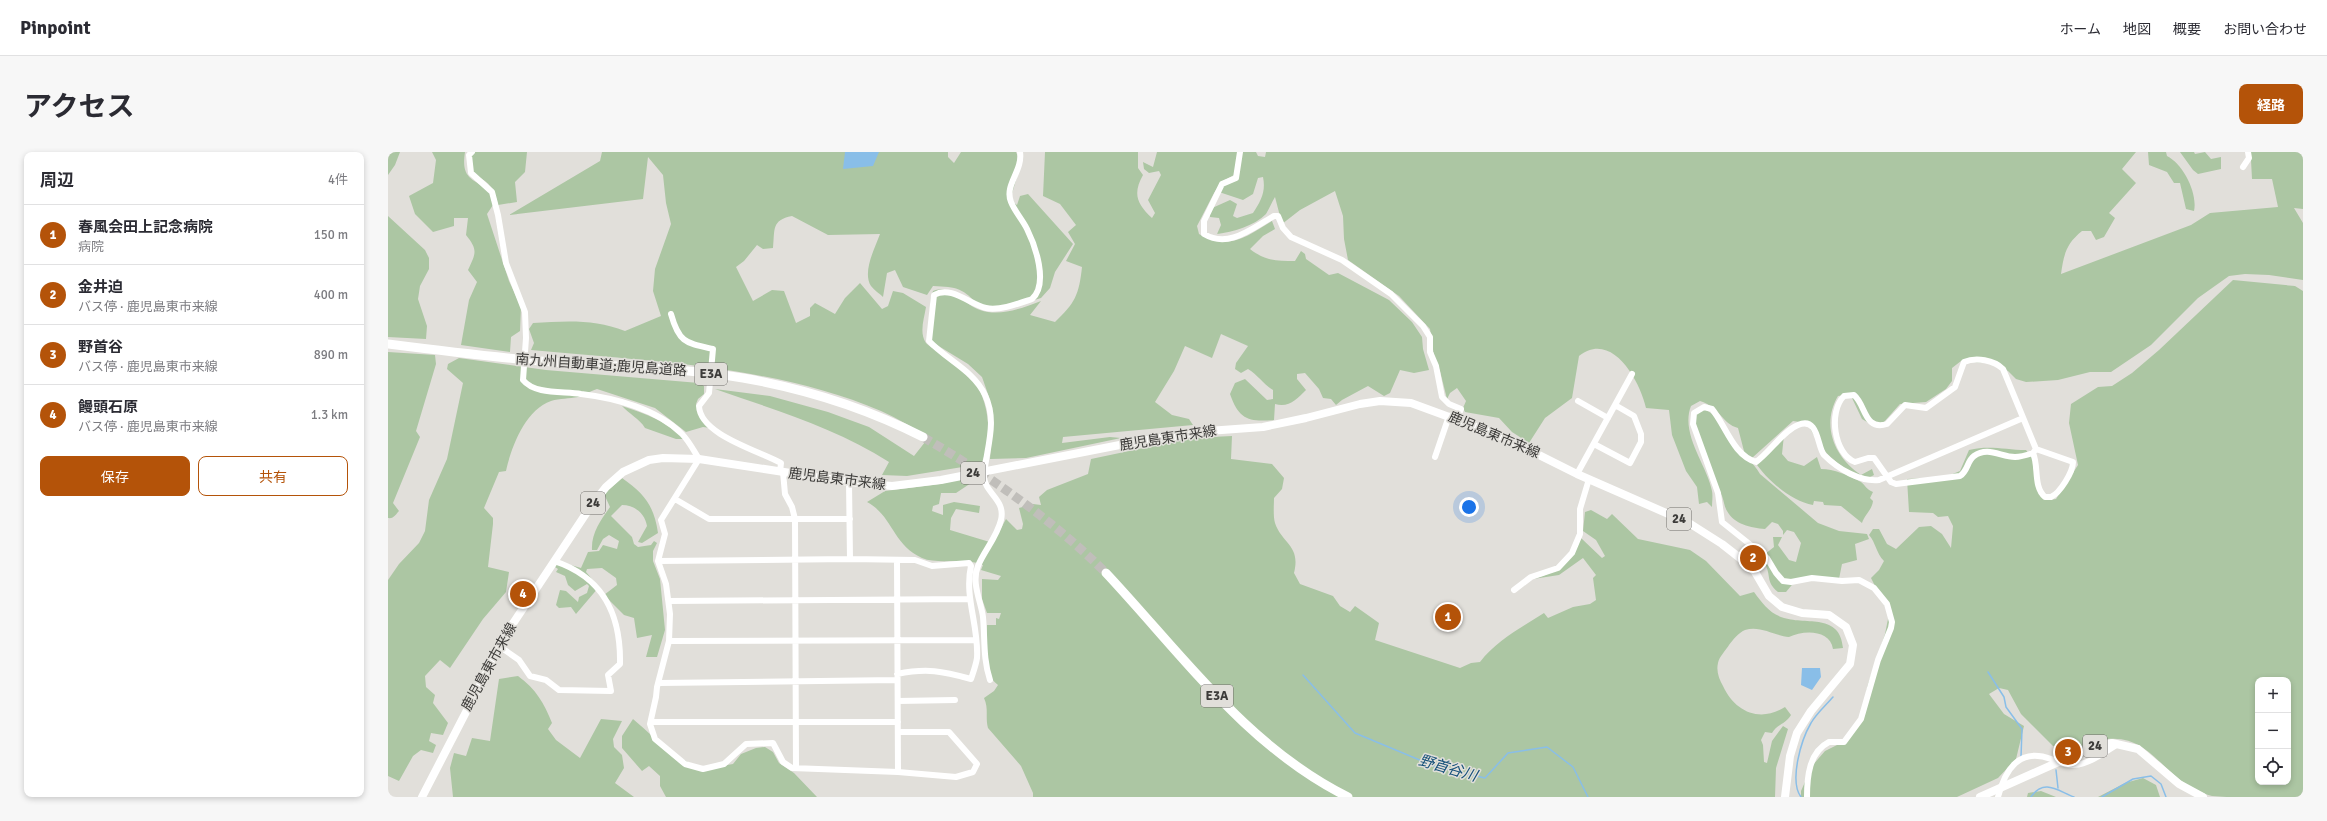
<!DOCTYPE html>
<html lang="ja">
<head>
<meta charset="utf-8">
<style>
	body { margin:0; font-family:Signika,"Noto Sans JP",sans-serif; background:#f7f7f7; color:#2b2b33 }
	.controls { position:absolute; right:12px; bottom:12px; display:grid; overflow:hidden; border-radius:8px; box-shadow:0 2px 6px #0003 }
	.controls button { width:36px; height:36px; display:grid; place-items:center; padding:0; border:0; border-bottom:1px solid #e1e1e2; background:#fff; color:#2b2b33; font:20px sans-serif }
	.you { position:absolute; left:1081px; top:355px; width:14px; height:14px; margin:-10px; border:3px solid #fff; border-radius:50%; background:#1a73e8; box-shadow:0 0 0 6px #1a73e833 }
	.badge { display:grid; place-items:center; width:26px; height:26px; border-radius:50%; background:#b45309; color:#fff; font-size:13px; font-weight:700 }
	.pin { position:absolute; translate:-50% -50%; border:2px solid #fff; box-shadow:0 1px 4px #0006 }
	.list { margin:0; padding:0; list-style:none }
	h2 { display:flex; justify-content:space-between; align-items:center; height:52px; margin:0; padding:0 16px; font-size:17px }
	h2 small { font-size:13px; font-weight:400; color:#7c7c81 }
	.list li { display:grid; grid-template-columns:26px 1fr auto; gap:12px; align-items:center; box-sizing:border-box; height:60px; padding:0 16px; border-top:1px solid #e1e1e2 }
	.list b { display:block; font-size:15px; white-space:nowrap }
	.list p { margin:0; font-size:13px; white-space:nowrap; color:#7c7c81 }
	.list em { font-size:13px; font-style:normal; color:#7c7c81 }
	.actions { display:flex; gap:8px; padding:12px 16px }
	.actions a { flex:1; padding:9px 0; border:1px solid #b45309; border-radius:8px; text-align:center; font-size:14px; color:#b45309 }
	.actions .main { background:#b45309; color:#fff }
	.icon { flex:none; width:22px; height:22px; fill:none; stroke:currentColor; stroke-width:2; stroke-linecap:round; stroke-linejoin:round }
	.map { position:relative; flex:none; width:1915px; height:645px; overflow:hidden; border-radius:8px }
	header { display:flex; align-items:center; gap:24px; box-sizing:border-box; height:56px; padding:0 20px; background:#fff; border-bottom:1px solid #e1e1e2 }
	header strong { font-size:19px }
	nav { display:flex; gap:22px; margin-inline-start:auto; font-size:14px }
	.intro { display:flex; align-items:center; justify-content:space-between; box-sizing:border-box; height:96px; padding:0 24px }
	h1 { margin:0; font-size:28px }
	.button { padding:10px 18px; border-radius:8px; background:#b45309; color:#fff; font-size:14px; font-weight:700 }
	main { display:flex; gap:24px; padding:0 24px }
	aside { flex:1; background:#fff; border-radius:8px; box-shadow:0 2px 6px #0003 }
	.map>svg:first-child { display:block }
	.green { fill:#acc6a3; fill-rule:evenodd }
	.water { fill:#89bee8 }
	.lines { fill:none; stroke-linecap:round; stroke-linejoin:round }
	.stream { stroke:#89bee8; stroke-width:1.5 }
	.highway-tunnel { stroke:#c0beba; stroke-width:9; stroke-dasharray:9 4.5; stroke-linecap:butt }
	.minor { stroke:#fff; stroke-width:6 }
	.major { stroke:#fff; stroke-width:8 }
	.highway { stroke:#fff; stroke-width:9 }
	.labels { text-anchor:middle; dominant-baseline:central; stroke-width:3; stroke-linejoin:round; paint-order:stroke }
	.shield { fill:#e1dfda; stroke:#6e6c69; stroke-width:1 }
	.shield-label { font-size:13px; font-weight:bold; fill:#3c3b39 }
	.street-label { font-size:14px; fill:#3c3b39; stroke:#e1dfda }
	.water-label { font-size:15px; font-style:italic; fill:#145079; stroke:#e1dfda }
</style>
</head>
<body>
<header>
<strong>Pinpoint</strong>
<nav><a>ホーム</a><a>地図</a><a>概要</a><a>お問い合わせ</a></nav>
</header>
<div class="intro"><h1>アクセス</h1><a class="button">経路</a></div>
<main>
<aside>
<h2>周辺<small>4件</small></h2>
<ul class="list">
<li><span class="badge">1</span><div><b>春風会田上記念病院</b><p>病院</p></div><em>150 m</em></li>
<li><span class="badge">2</span><div><b>金井迫</b><p>バス停 · 鹿児島東市来線</p></div><em>400 m</em></li>
<li><span class="badge">3</span><div><b>野首谷</b><p>バス停 · 鹿児島東市来線</p></div><em>890 m</em></li>
<li><span class="badge">4</span><div><b>饅頭石原</b><p>バス停 · 鹿児島東市来線</p></div><em>1.3 km</em></li>
</ul>
<div class="actions"><a class="main">保存</a><a>共有</a></div>
</aside>
<div class="map">
<svg width="1915" height="645" viewBox="0 0 1915 645">
	<rect width="100%" height="100%" fill="#e1dfda"/>
	<path class="green" d="M0,0H12L7,13L0,23Z
		M44,0H77C73,26 83,26 101,38L105,53L99,62L121,129L133,155L132,179L123,185L122,200L73,193L81,148L89,130L80,118C88,101 90,98 78,83L80,66H66V74L45,80L27,62L21,44L45,31L48,8Z
		M85,0H139L137,20L127,30L129,50L110,53C106,34 100,30 84,21L82,12Z
		M214,0H560V5L566,11L573,0H628L633,12L622,48L629,53L632,44L640,42L685,92L667,120L662,136L653,146L614,158L591,155C576,136 569,135 545,134L539,143L515,135L507,118L499,121L495,145C492,142 486,138 483,134C474,120 487,96 492,82L440,83L404,64C383,68 387,78 385,96L375,97L369,93L356,109L348,115L365,149L384,138L396,139L408,171L422,164V156L427,151L447,162L457,146L472,131L494,157L500,154L505,139L515,141L538,155C536,167 531,181 538,191C542,195 549,199 554,201C563,208 578,218 585,227C601,249 606,287 593,312L519,324L494,323L501,310C448,276 387,258 327,237L382,244L440,260L481,275L526,304L541,285C525,276 509,266 493,259C386,213 257,209 143,198L146,191L141,177L145,171C178,169 207,167 237,179L273,164L265,139L267,117L283,72L278,51L275,23L260,5L255,47L121,63L212,9Z
		M657,0H750V16L755,23C745,41 748,51 764,66L767,61L760,48L773,23L771,19L761,21L756,17L755,10L765,15L769,0H850L846,23L833,30L826,41L809,74L811,82C841,99 858,85 884,69L887,77L875,84L862,97C877,109 889,109 907,109L913,99L917,102L918,107L941,123L950,121L1001,148L1024,170L1034,185L1035,197L1041,218L1026,221L1012,218L1002,241L996,244L980,234L954,248L948,253L943,247L935,246L931,237L917,221L909,222V227L918,238C909,247 901,256 887,252L886,268C861,270 851,268 842,242L847,231L857,227L879,248L885,247V238C875,232 870,223 860,217L853,221L847,217L848,211L860,194L833,182L824,206L797,194L786,219L767,250L784,263L801,267L805,273L675,285L674,291L722,285L733,286L638,306L602,307L605,263L601,245L594,225L580,212L544,190L540,182L543,144L545,139C564,132 576,153 592,158C612,165 635,156 653,149L642,163L667,170C687,151 691,143 694,115L678,109L687,92L680,80L688,73L672,52L655,44Z
		M854,0H868L870,4L877,5L878,0H1748L1734,17L1748,31L1721,61L1727,66L1716,85L1708,88L1703,79H1694C1678,92 1676,102 1673,122L1803,73L1822,61L1890,55L1884,27H1864L1863,8L1860,0H1915V57L1906,56L1915,71V128L1881,123L1857,122L1841,124L1810,146L1763,193L1723,220H1702L1670,228L1638,230L1628,227L1620,219L1609,212L1573,209L1564,216V229L1558,237L1538,250L1512,252L1496,270L1484,273L1474,267L1464,246L1456,243L1450,244C1433,273 1446,305 1473,323L1484,317L1486,323L1476,328C1444,309 1437,304 1419,271L1405,269L1364,306L1357,303L1350,276C1334,272 1332,255 1312,249L1303,254C1292,282 1319,313 1324,339C1325,344 1324,350 1324,355L1319,350L1311,352L1309,335L1298,319L1284,283L1281,258L1258,256C1252,229 1224,178 1191,204L1184,246L1157,266L1141,291L1124,280L1111,266L1077,260L1075,256L1078,249L1069,236L1062,241L1059,247L1052,219L1046,204L1042,177L1011,144L960,108L956,87L955,64L947,39L912,58L894,72L887,45C884,50 881,57 878,62C866,74 845,80 829,82L833,73L831,66L822,65V57L842,48L849,52L845,64L849,66L865,61C873,49 878,40 875,25L870,26L865,42L855,48L831,40L836,31L847,29Z
		M1760,0H1778L1779,4C1795,12 1810,41 1806,59L1798,57L1792,31H1786L1779,20L1761,13Z
		M1792,0H1806L1807,2L1817,0L1823,7L1833,5V17L1810,22L1805,18Z
		M0,64L37,98L41,106V117L32,134L30,147L39,174L38,187L0,185Z
		M1845,128L1907,134L1915,139V645C1895,645 1874,645 1854,645C1844,645 1833,645 1824,644C1767,629 1764,564 1691,595L1690,593L1676,597L1665,594L1633,562L1620,538L1611,536L1601,542L1616,562L1636,574L1628,607L1610,626L1569,645H1413V639L1424,614L1437,599L1451,592L1469,576L1474,559L1480,532L1497,482L1501,462L1483,426L1491,418L1496,409C1488,401 1488,391 1481,383L1485,377H1491L1499,392L1508,397L1531,375L1543,374L1554,382L1563,396L1565,374L1560,364L1550,365L1545,361L1521,360L1519,327L1557,325L1572,319L1581,298C1602,293 1617,298 1638,298C1642,303 1646,308 1647,315C1649,330 1645,352 1668,347L1690,313L1681,271L1683,252L1710,235L1724,234L1744,221L1771,198ZM1870,528H1900V630H1870Z
		M0,200L47,203L48,212L28,279L32,285L5,351L11,359C8,362 6,367 0,366Z
		M71,206L158,218L311,231L316,234V242L310,247L308,252L323,276L315,275L298,280L267,256L209,237C203,239 196,243 190,245C181,247 172,246 163,249C137,258 123,296 118,319L111,320L96,356L105,366V372L100,415L121,420L118,440L95,467L62,516L52,508L37,524L38,535L47,543L45,551L60,571L55,583L43,581L41,589L48,593L45,601L33,598L25,604L11,629L0,624V428L11,412L31,391L37,379L41,348L59,307L75,231L59,217L60,212Z
		M234,254C258,262 279,269 296,287H288L257,276C252,267 241,262 234,254Z
		M1316,257C1331,263 1335,281 1344,292C1354,303 1365,309 1372,322L1430,371L1451,379L1479,382L1481,387L1467,392L1469,408L1454,412L1451,427L1408,428L1398,440H1390C1378,430 1383,425 1378,414L1375,413L1372,417L1361,402L1363,396L1377,402L1386,395L1385,385H1394L1390,393L1401,408L1408,410L1413,391L1406,380L1399,378L1395,383V379L1390,372L1384,370L1377,377C1363,376 1346,372 1339,359C1336,354 1336,349 1334,344C1322,319 1305,290 1308,262Z
		M1396,283L1394,302L1400,309L1416,314L1429,305L1433,317C1446,317 1460,323 1473,330C1477,333 1479,338 1485,340L1482,346L1485,349C1484,358 1477,362 1474,371L1453,354L1436,353L1435,350L1426,349L1425,353C1403,349 1379,328 1367,310Z
		M844,284L843,307L884,312L896,326L894,337L886,346C886,353 885,364 887,371C894,392 913,393 906,421L912,432L945,444L952,454L962,460L967,454L991,471L987,488L1072,516L1083,511L1092,510C1109,488 1133,476 1156,461L1160,466L1185,455L1202,452L1208,448L1205,426L1208,423L1195,406L1171,423L1145,427C1175,419 1176,410 1193,386L1214,406L1217,404L1208,388L1195,379L1197,360L1203,358L1219,367L1224,362L1250,387L1302,398L1318,409L1352,444L1366,440C1374,451 1382,462 1396,466C1419,473 1452,461 1455,496L1445,497C1442,477 1415,478 1401,485C1387,484 1372,473 1357,478C1350,481 1345,488 1341,493C1338,498 1331,505 1330,511C1328,519 1331,527 1335,534C1347,560 1372,571 1397,555L1403,563C1398,572 1389,572 1384,581L1377,580L1373,588L1375,593L1376,610L1379,611L1384,589L1395,574L1400,577L1388,616L1387,645H645V641L633,614L600,576C597,565 601,557 596,546L606,539L610,533C593,521 599,492 599,473H608V466L611,467L613,461H599L594,447V427L610,428L613,424L593,418L595,413C575,405 550,413 534,406C504,392 505,364 479,350L497,339L552,332L582,325L586,329L568,341H553L551,352L545,354L544,359L555,363V353L566,350L592,354L591,361L568,357L563,366L562,378L605,391L618,367L629,378L634,377L635,372L631,356L645,352L653,353L651,345L659,338L700,322L703,307L803,286Z
		M234,326C257,342 266,354 270,381L254,391L250,390L259,374C257,361 246,353 234,353L223,364L244,385L246,392L250,395L263,393L266,389L269,391L265,399V409L272,427L277,478L269,505H258L264,483L249,486L246,466L236,463L216,443L229,433L228,426L214,416L199,417L198,420L211,435L188,462L183,455L171,456L168,453L172,438L178,439L190,450L191,445L199,441L201,434L199,432L187,439L180,433L177,424L168,420L170,417L167,415L169,409L193,416L200,400L211,399L215,393L229,397L231,389L221,383L215,387L209,398H204C203,381 213,368 222,355L216,342Z
		M130,524C148,537 156,551 164,571L160,577L168,588L192,606L213,567L234,569L225,587L226,595L234,603L236,616L227,631L246,645H65L62,616L66,601L78,604L84,586L102,589L111,527Z
		M245,567C264,583 284,605 308,613C319,617 333,614 345,612L353,602L368,596L377,595L385,600L391,611L406,621L429,645H278L272,634V624L261,614L254,619L234,596V584Z
		M1755,626L1768,633L1772,645H1710L1737,631Z
		M1653,639L1668,645H1639L1640,641Z"/>
	<path class="water" d="M457,0H491L485,14L455,17Z
		M1414,516H1432L1433,525L1424,538L1413,533Z"/>
	<g class="lines">
		<path class="stream" d="M1600,520L1616,545L1618,555L1634,577L1633,605
			M915,523L967,581L1046,614L1097,626L1120,601L1159,595L1185,615L1200,645
			M1668,618L1670,636
			M1413,645C1401,629 1413,588 1423,571C1428,562 1438,553 1445,545
			M1643,645C1656,626 1670,639 1686,645
			M1714,645L1745,627L1763,624L1773,632L1778,645"/>
		<path class="highway-tunnel" d="M535,285C600,323 665,368 718,421"/>
		<path class="minor" d="M84,0L81,3L83,21L104,40L110,63L118,111L137,160L138,186L135,228C147,243 176,239 193,242C227,246 269,257 294,282C301,289 306,299 311,307L273,368L277,382L270,409L278,432L282,462L281,489L269,535L268,545L262,572L267,587L297,612L315,617L336,612L358,592L385,591L395,610L404,616L510,620L509,408
			M852,0L848,26L834,32L816,69V82C841,97 864,76 886,64H890L895,76L903,85L954,108L1003,142L1035,174L1042,185V200L1048,214L1054,245L1061,252L1073,257L1071,262L1061,264L1047,305
			M1855,15L1861,6L1860,0
			M283,162C291,191 298,191 325,197L321,241L311,254C312,283 372,299 393,311L392,320
			M1190,249L1220,266
			M1206,292L1242,311L1253,290V282L1246,264L1227,253
			M1645,301C1639,303 1633,305 1627,305C1613,305 1600,294 1586,304C1579,309 1580,319 1572,324L1508,332L1503,330L1486,306H1480L1467,310C1446,302 1440,260 1456,244L1466,243C1478,253 1476,279 1499,272L1517,253L1538,256L1567,235L1576,210C1588,205 1606,208 1615,217L1648,297L1645,301C1651,314 1645,335 1657,345H1663C1672,341 1685,320 1685,310L1648,297
			M395,320L397,342L404,355L407,367L408,616
			M1189,322L1244,222
			M461,330L462,407
			M287,347L321,367H462
			M1367,397C1371,406 1373,412 1367,420
			M270,409L462,407L527,408L544,414L581,411L583,414C576,445 591,474 589,506C588,513 585,521 583,527C554,519 539,516 509,522
			M1126,438L1143,425L1170,416L1184,401L1192,382V357L1201,327
			M281,449L581,447
			M281,489L587,488
			M111,494L131,508L142,524L158,528L171,538L223,539L220,523L232,512C233,462 215,425 166,409
			M602,528C595,507 597,487 595,465C593,449 583,431 590,414C596,399 609,385 613,368C618,347 596,341 596,324C598,297 610,270 597,243C586,219 559,208 541,189L546,143C564,133 582,153 598,156C612,159 632,151 644,147C661,132 647,93 639,77C634,67 627,60 623,50C616,33 635,19 632,0
			M271,531L509,528
			M510,549L567,548
			M263,570H510
			M510,580H561L589,612L585,620L568,625L510,620
			M1419,645C1419,625 1421,600 1441,590H1456L1473,567L1490,508L1503,476L1504,470L1499,452L1486,436L1471,428L1454,429L1424,426L1403,430L1395,429L1388,421L1379,406L1334,370L1330,341L1305,272L1306,261L1316,255L1324,257C1338,274 1345,303 1368,310C1382,300 1395,279 1410,273C1431,264 1429,295 1436,303C1450,317 1472,330 1491,328L1635,266
			M1610,645C1617,618 1631,595 1663,607C1671,610 1678,614 1686,613C1702,612 1717,600 1730,592"/>
		<path class="major" d="M34,645L120,479L203,354L218,335L235,320L261,308L275,306L311,307L461,330L504,334L553,328L752,289L820,279L875,275L918,266L972,252L992,249L1023,251L1113,284L1189,322L1301,371L1334,392L1357,410L1367,420L1381,444L1394,455L1414,461L1441,463L1458,475L1465,493L1462,512L1423,559L1409,581L1402,604L1397,645
			M1592,645L1702,596L1724,591L1750,597L1791,632L1815,645"/>
		<path class="highway" d="M0,192C55,199 110,206 165,210C228,215 292,215 355,226C418,237 478,256 535,285
			M718,421C793,501 859,595 960,645"/>
	</g>
	<g class="labels">
		<g class="shield">
			<rect x="307" y="211" width="32" height="22" rx="3"/>
			<rect x="573" y="310" width="24" height="22" rx="3"/>
			<rect x="193" y="340" width="24" height="22" rx="3"/>
			<rect x="1279" y="356" width="24" height="22" rx="3"/>
			<rect x="813" y="533" width="32" height="22" rx="3"/>
			<rect x="1695" y="583" width="24" height="22" rx="3"/>
		</g>
		<g class="shield-label">
			<text x="323" y="222">E3A</text>
			<text x="585" y="321">24</text>
			<text x="205" y="351">24</text>
			<text x="1291" y="367">24</text>
			<text x="829" y="544">E3A</text>
			<text x="1707" y="594">24</text>
		</g>
		<g class="street-label">
			<text transform="translate(213 213) rotate(4)">南九州自動車道;鹿児島道路</text>
			<text transform="translate(1106 283) rotate(23)">鹿児島東市来線</text>
			<text transform="translate(780 286) rotate(-9)">鹿児島東市来線</text>
			<text transform="translate(449 327) rotate(7)">鹿児島東市来線</text>
			<text transform="translate(101 515) rotate(-61)">鹿児島東市来線</text>
		</g>
		<g class="water-label">
			<text transform="translate(1060 616) rotate(16)">野首谷川</text>
		</g>
	</g>
</svg>
<div class="controls">
<button>+</button>
<button>−</button>
<button><svg class="icon" aria-label="locate" viewBox="0 0 24 24"><circle cx="12" cy="12" r="6"/><path d="M12 2v4M12 18v4M2 12h4M18 12h4"/></svg></button>
</div>
<div class="you"></div>
<div class="pin badge" style="left:1060px;top:465px">1</div>
<div class="pin badge" style="left:1365px;top:406px">2</div>
<div class="pin badge" style="left:1680px;top:600px">3</div>
<div class="pin badge" style="left:135px;top:442px">4</div>
</div>
</main>
</body>
</html>
